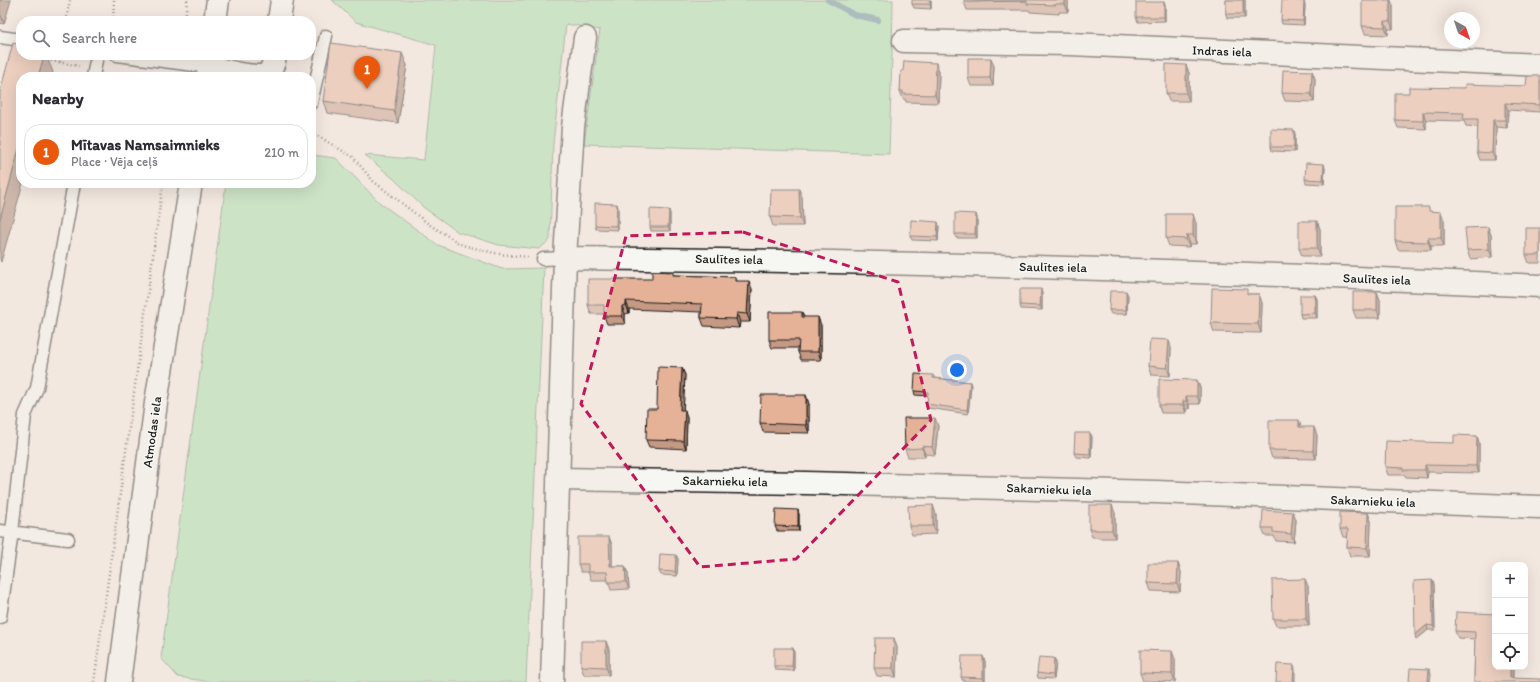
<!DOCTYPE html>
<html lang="en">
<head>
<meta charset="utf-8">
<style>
	body { margin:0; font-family:Itim,sans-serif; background:#f7f7f7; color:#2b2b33 }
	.controls { position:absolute; right:12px; bottom:12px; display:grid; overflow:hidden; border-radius:8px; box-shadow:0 4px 16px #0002 }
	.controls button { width:36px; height:36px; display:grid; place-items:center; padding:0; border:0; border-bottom:1px solid #e1e1e2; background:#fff; color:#2b2b33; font:20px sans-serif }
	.compass { position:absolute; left:1444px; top:12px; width:36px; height:36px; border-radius:50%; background:#fff; box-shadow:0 4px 16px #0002; rotate:140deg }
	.you { position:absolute; left:957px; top:370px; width:14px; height:14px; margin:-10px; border:3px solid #fff; border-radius:50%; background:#1a73e8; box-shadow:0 0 0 6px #1a73e833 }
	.badge { display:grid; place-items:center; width:26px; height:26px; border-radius:50%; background:#ea580c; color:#fff; font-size:13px; font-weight:700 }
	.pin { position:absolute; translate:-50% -33px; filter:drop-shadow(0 1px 2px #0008) }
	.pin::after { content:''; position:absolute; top:21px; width:14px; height:12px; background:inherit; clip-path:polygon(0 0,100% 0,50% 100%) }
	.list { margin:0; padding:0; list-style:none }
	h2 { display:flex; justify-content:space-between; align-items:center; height:52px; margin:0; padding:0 16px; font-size:17px }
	h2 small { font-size:13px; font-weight:400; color:#7c7c81 }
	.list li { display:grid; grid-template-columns:26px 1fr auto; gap:12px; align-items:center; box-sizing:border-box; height:56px; margin:0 8px 8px; padding:0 8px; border:1px solid #e1e1e2; border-radius:16px }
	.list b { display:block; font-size:15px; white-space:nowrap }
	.list p { margin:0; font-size:13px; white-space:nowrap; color:#7c7c81 }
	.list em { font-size:13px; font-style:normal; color:#7c7c81 }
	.icon { flex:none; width:22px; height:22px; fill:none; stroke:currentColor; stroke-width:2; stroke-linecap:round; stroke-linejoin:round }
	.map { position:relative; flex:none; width:1540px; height:682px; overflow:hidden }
	.search { position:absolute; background:#fff; box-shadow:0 4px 16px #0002; left:16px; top:16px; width:300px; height:44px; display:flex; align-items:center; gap:10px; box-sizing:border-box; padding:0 14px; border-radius:16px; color:#7c7c81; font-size:15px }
	.panel { position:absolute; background:#fff; box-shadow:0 4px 16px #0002; left:16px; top:72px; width:300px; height:116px; border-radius:16px }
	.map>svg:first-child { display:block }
	.green { fill:#a0dea7; stroke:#5e7d62 }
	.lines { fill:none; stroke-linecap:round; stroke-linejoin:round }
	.stream { stroke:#5a8993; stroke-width:6 }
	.lane-casing { stroke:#1c1c1c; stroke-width:15 }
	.street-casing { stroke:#1c1c1c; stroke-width:25 }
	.secondary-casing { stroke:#1c1c1c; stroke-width:25 }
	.path { stroke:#1c1c1c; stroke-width:2.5; stroke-dasharray:1 3; stroke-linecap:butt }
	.lane { stroke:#f6f6f2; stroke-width:12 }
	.street { stroke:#f6f6f2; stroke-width:22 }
	.secondary { stroke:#f6f6f2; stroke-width:22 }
	.wall { fill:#c59983; stroke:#1c1c1c }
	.shaded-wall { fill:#a07d6a; stroke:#1c1c1c }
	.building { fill:#e5b298; stroke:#1c1c1c }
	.marked { fill:none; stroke:#c2185b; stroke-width:3; stroke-dasharray:8 5; stroke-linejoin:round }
	.labels { text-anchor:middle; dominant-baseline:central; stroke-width:3; stroke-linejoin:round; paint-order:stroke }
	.street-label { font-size:13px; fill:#1c1c1c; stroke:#f6f6f2 }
</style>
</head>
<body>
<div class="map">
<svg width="1540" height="682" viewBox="0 0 1540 682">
	<rect width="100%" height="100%" fill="#f3e8e0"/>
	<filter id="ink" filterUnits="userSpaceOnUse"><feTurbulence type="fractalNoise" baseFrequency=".025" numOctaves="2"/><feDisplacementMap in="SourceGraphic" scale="8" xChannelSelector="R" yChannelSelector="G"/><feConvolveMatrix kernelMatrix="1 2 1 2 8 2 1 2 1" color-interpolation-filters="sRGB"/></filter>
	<g filter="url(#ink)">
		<path class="green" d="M332,0H893L892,55L889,154L584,144L600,30L566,24L553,144L550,240L539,249L499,245L458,232L423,207L394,179L365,155L424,160L436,45L356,22Z
			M311,155L336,158L380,203L438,245L502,269L544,268L526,682H211L178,677L161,658L226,183H311Z"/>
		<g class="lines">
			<path class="stream" d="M828,0L855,15L878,20"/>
			<defs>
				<path id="lane" d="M0,37L21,40
					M117,55L210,67
					M93,77L97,55
					M311,103L326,36
					M543,259L565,258
					M0,531L68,539
					M0,617L12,532L25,415L37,388L74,183"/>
				<path id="street" d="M279,21L282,0
					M904,41L1070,44L1540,65
					M210,67C229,72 248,77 268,76L274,62L275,55
					M565,258C890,261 1215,271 1540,286
					M558,479L806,483L1156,492L1540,507
					M552,682L565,258L573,127L585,38"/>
				<path id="secondary" d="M215,21L218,0
					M208,77L211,55
					M119,682L156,403L191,183"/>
			</defs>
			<use href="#lane" class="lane-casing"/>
			<use href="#street" class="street-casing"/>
			<use href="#secondary" class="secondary-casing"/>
			<path class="path" d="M66,21L70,0
				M113,21L114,0
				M185,21L187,0
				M47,60L79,66
				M60,62L61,55
				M311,132L353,157L373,181L430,225L462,245L499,254L528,257
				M94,682L163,183"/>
			<use href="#lane" class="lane"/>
			<use href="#street" class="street"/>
			<use href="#secondary" class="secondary"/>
		</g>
		<path class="wall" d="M0,0L4,24L0,23Z
			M931,0V9L914,8L912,4Z
			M1068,0V12H1059V14L1030,12L1029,10H967L964,2Z
			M1226,0H1245V18H1227L1226,14Z
			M1164,2L1165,6V21L1138,22L1136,17Z
			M1305,5L1304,25L1282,24L1281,20Z
			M1393,6V29H1388V35L1365,34L1362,26Z
			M936,63L939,71L938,103L906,102L905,99H903L900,91L903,71Z
			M407,65L398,123L327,113L323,101Z
			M1186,65L1189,73V101H1169L1166,93Z
			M994,66L993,86H971L968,78Z
			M1312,71L1315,79L1314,102L1285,101L1282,93Z
			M1540,76V112L1508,110L1507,128L1496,127L1495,160H1480L1477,152L1478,127L1466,126L1464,121L1426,120V129L1398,128L1395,120L1409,93L1465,88L1526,86Z
			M1295,134V152L1272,151L1271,147Z
			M1325,168L1324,184L1306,183L1305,179Z
			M802,197L803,226H773L770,217Z
			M617,204L618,208V230L596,229L595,225Z
			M669,210L670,214V231H651L650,227Z
			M1430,211L1444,220V246H1431V250H1398L1395,241Z
			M976,214L977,218V238H956L955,234Z
			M1317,221L1320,229V256H1302L1299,248Z
			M1196,223V244H1190L1189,247L1169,246L1166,238Z
			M939,226L938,241L912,240L910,236Z
			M1488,227L1491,235L1492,257L1470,259L1467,250Z
			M1540,228V263H1529L1526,255Z
			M674,275L735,277L737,281L752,289L750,322H740L739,328L704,326L701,318V312L629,309V313L625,314V324H607L604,316V314H591L588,305L652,279Z
			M1377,292L1380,300V318H1356L1353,310Z
			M1042,293V310L1021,309L1020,305Z
			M1248,294H1259L1262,303L1261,333L1214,332L1211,323Z
			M1128,295L1127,314H1111L1109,310Z
			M1315,295L1317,299V318H1301L1300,314Z
			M802,312L804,317L821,325V360H801L798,352V348H772L769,340Z
			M1171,348L1170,376L1151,375L1148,366Z
			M682,368L685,375L683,410L687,418L686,449L649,447L646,440L657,409Z
			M933,375L935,378L970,382L971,386L968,414L928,408L927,404L928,396L915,395L914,391Z
			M1197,380L1200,388V404H1189V409H1186V413H1161L1159,405Z
			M806,395L809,404V433L763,432L760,423Z
			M938,426L935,455L925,454V457H908L905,449Z
			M1301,427L1317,435L1316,459L1272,458L1269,450Z
			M1090,433L1092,437L1091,458L1076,457L1074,453Z
			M1477,436L1479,443V473L1428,472L1427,478L1406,477L1405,475H1388L1385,467L1454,443Z
			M1293,512L1296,520L1294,542L1276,541L1274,536H1265L1262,528Z
			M1115,513V538H1098V537H1092L1089,529Z
			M1368,513L1371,521L1370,556H1350L1347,547L1348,537H1343L1340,529Z
			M799,514V531H777L775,526Z
			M936,514V534L912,535L909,526Z
			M609,537L612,545V566H625L628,574L629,589L611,590L608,580H591L588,572H581L578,564Z
			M676,555L678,559L677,576L661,575L659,571Z
			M1178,563L1181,572L1180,592L1151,591L1148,583Z
			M1432,580L1434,584L1435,630H1428L1416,640Z
			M1308,586L1309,626H1276L1273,619Z
			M1495,614V667L1513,670V679L1474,682L1475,639L1458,638L1455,631Z
			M897,647L896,677L877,676L874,668Z
			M609,649V675H584L581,666Z
			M794,652V671L775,670L774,666Z
			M1054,658L1056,662L1054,679L1038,678L1037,673Z
			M1175,659V682L1143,681L1140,673Z
			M985,661V682L963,681L961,677Z"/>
		<path class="shaded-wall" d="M0,0H11L4,24L0,13Z
			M930,0H931V9L930,4Z
			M1065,0H1068V12L1065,4Z
			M1243,0H1245V18L1243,14Z
			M1390,0H1391L1393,6V29L1390,21Z
			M1304,1L1305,5L1304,25L1303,21Z
			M1164,2L1165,6V21L1164,17Z
			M1385,21L1388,29V35L1385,27Z
			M402,53L407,65L398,123L394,111Z
			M44,55H46L53,72L51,77H38Z
			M991,58L994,66L993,86L990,78Z
			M936,63L939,71L938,103L935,95Z
			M1186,65L1189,73V101L1186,93Z
			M1312,71L1315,79L1314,102L1311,94Z
			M1505,103L1508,110L1507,128L1505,120Z
			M1423,112L1426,120V129L1423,121Z
			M1493,120L1496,127L1495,160L1492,153Z
			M1294,130L1295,134V152L1294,147Z
			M21,141V183H23L1,262L0,259V219Z
			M1324,164L1325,168L1324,184L1323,180Z
			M799,189L802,197L803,226L800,218Z
			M617,204L618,208V230L616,226Z
			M669,210L670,214V231L668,227Z
			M1441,212L1444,220V246L1441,238Z
			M976,214L977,218V238L975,234Z
			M1193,214L1196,223V244L1193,235Z
			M1317,221L1320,229V256L1317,248Z
			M938,222L939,226L938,241L937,237Z
			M1488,227L1491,235L1492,257L1489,249Z
			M1187,235L1190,244L1189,247L1186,239Z
			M1428,238L1431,246V250L1428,242Z
			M749,281L752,289L750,322L747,314Z
			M1041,289L1042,293V310L1040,306Z
			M1126,291L1128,295L1127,314L1126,310Z
			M1377,292L1380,300V318L1377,310Z
			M1259,294L1262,303L1261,333L1258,324Z
			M1315,295L1317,299V318L1315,313Z
			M626,301L629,309V313L626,305Z
			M622,306L625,314V324L622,316Z
			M737,313L740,322L739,328L736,319Z
			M818,317L821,325V360L818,352Z
			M1169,340L1171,348L1170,376L1167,368Z
			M682,368L685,375L683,417L680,410Z
			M1197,380L1200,388V404L1197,396Z
			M970,382L971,386L968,414L967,410Z
			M806,395L809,404V433L806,425Z
			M1186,396L1189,404V409L1186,401Z
			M1183,401L1186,409V413L1183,405Z
			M685,410L687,418L686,449L683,441Z
			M935,418L938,426L935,455L932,447Z
			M1299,420L1302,429L1299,427Z
			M1314,427L1317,435L1316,459L1313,451Z
			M1090,433L1092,437L1091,458L1090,454Z
			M1477,436L1479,443V473L1476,466Z
			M922,446L925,454V457L922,448Z
			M1425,465L1428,472L1427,478L1425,470Z
			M933,505L936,514V534L933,526Z
			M1112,505L1115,513V538L1112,530Z
			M798,510L799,514V531L798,527Z
			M1293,512L1296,520L1294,542L1291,534Z
			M1368,513L1371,521L1370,556L1367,548Z
			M609,537L612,545V573L610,566Z
			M676,555L678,559L677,576L675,572Z
			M1178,563L1181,572L1180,592L1177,584Z
			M625,566L628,574L629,589L626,582Z
			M1305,579L1308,586L1309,626L1306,619Z
			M1432,580L1434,584L1435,630L1433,626Z
			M1427,625L1428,630L1416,640L1415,635Z
			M894,638L897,647L896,677L893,668Z
			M606,641L609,649V675L606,667Z
			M793,648L794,652V671L792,666Z
			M1172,651L1175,659V682L1172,674Z
			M983,656L985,661V682L983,678Z
			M1054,658L1056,662L1054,679L1053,675Z
			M1294,665L1295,669V682H1293Z
			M1510,667H1512L1513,670L1512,682L1510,678Z
			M1429,669L1431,674L1430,682H1428Z"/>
		<path class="building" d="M912,0H930V4H912Z
			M964,0H1065V4H1056V5L1027,4V1L964,2Z
			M1226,0H1243V14H1226Z
			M1282,0L1304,1L1303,21L1281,20Z
			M1362,0H1390V21H1385V27L1362,26Z
			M1136,2H1164V17H1136Z
			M13,43L21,45V55H44L38,77H21V141L0,219V92Z
			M331,43L402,53L394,111L323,101Z
			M968,58H991L990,78H968Z
			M904,61L936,63L935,95L903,94V91H900L901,71H903Z
			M1166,64L1186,65V93H1166Z
			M1283,70L1312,71L1311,94L1282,93Z
			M1527,76H1540V105L1505,103V120H1493L1492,153L1477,152L1478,119H1463L1464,113L1423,112V121L1395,120V93H1409V87L1465,88V84L1526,86Z
			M1271,129L1294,130V147H1271Z
			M1306,163L1324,164L1323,180L1305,179Z
			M771,189H799L800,218L770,217Z
			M595,203L617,204L616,226L595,225Z
			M1395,207H1429V211L1441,212V238H1428V242L1395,241Z
			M650,209L669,210L668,227H650Z
			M955,213L976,214L975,234H955Z
			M1166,214H1193V235H1187L1186,239L1166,238Z
			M911,220L938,222L937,237L910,236Z
			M1299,221H1317V248H1299Z
			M1488,227L1489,249L1467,250L1465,228Z
			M1526,228H1540V255H1526Z
			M652,271L673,272V275L735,277V281H749L747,314L737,313L736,319L701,318L702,304L626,301V305L622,306V316H604V305H588V279H652Z
			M1212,288L1247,289V294H1259L1258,324L1211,323Z
			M1020,289H1041L1040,306L1020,305Z
			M1110,291H1126V310H1109Z
			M1353,292H1377V310H1353Z
			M1300,295H1315V313L1300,314Z
			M769,312H802V317H818V352H798L799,340H769Z
			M1150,339L1169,340L1167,368L1148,366Z
			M658,367L682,368L680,410H685L683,441L646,440L647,409H657Z
			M915,374L933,375V378L970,382L967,410L927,404L928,392L914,391Z
			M1159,379L1197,380V396H1186V401H1183V405H1159Z
			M761,395H806V425L760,423Z
			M904,418H935L932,447L922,446V448L905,449Z
			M1269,420H1299V427H1314L1313,451L1269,450Z
			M1075,433H1090V454L1074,453Z
			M1454,435L1477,436L1476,466L1425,465V470H1403V468L1385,467L1386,441L1454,443Z
			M933,505V526H909L908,506Z
			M1089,505H1112V530H1095V529H1089Z
			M776,509L798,510V527L775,526Z
			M1263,510L1293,512L1291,534L1273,532V528H1262Z
			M1340,512L1368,513L1367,548L1347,547L1348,529H1340Z
			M578,537H609L610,566H625L626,582H608L607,572H588V564H578Z
			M660,554L676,555L675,572L659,571Z
			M1148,563H1178L1177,584L1148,583Z
			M1305,579L1306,619H1273L1272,580Z
			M1432,580L1433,626L1427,625L1415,635L1414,581Z
			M1456,612L1495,614V667H1510V678L1540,679V682H1474L1475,632L1455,631Z
			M875,638H894L893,668H874Z
			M581,641H606V667L581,666Z
			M774,648H793L792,666H774Z
			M1140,650L1172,651V674L1140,673Z
			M962,656H983V678L961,677Z
			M1039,657L1054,658L1053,675L1037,673Z
			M1277,664L1294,665L1293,682H1276Z
			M1410,668L1429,669L1428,682H1409Z"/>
	</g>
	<path d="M0 0H1540V682H0ZM743,232L898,282L931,420L796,559L700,567L581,404L626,236Z" fill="#f3e8e0" fill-opacity=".55" fill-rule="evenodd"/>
	<path class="marked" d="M743,232L898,282L931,420L796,559L700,567L581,404L626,236Z"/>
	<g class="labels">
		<g class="street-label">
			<text transform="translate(1222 51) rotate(2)">Indras iela</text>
			<text transform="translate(729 259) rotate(1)">Saulītes iela</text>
			<text transform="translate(1053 267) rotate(1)">Saulītes iela</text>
			<text transform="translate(1377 279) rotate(2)">Saulītes iela</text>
			<text transform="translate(152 432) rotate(-82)">Atmodas iela</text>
			<text transform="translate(725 481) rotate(1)">Sakarnieku iela</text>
			<text transform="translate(1049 489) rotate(2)">Sakarnieku iela</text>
			<text transform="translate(1373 501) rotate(2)">Sakarnieku iela</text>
		</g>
	</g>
</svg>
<div class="controls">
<button>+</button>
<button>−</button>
<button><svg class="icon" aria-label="locate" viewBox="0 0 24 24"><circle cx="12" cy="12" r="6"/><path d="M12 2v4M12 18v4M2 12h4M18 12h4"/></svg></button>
</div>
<svg class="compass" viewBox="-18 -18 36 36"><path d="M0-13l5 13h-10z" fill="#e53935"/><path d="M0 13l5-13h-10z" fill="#7c7c81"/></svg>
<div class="you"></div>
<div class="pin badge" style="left:367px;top:89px">1</div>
<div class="search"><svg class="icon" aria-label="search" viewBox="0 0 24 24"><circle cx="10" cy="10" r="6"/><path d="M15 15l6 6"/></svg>Search here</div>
<section class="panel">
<h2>Nearby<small></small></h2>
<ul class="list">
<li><span class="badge">1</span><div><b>Mītavas Namsaimnieks</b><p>Place · Vēja ceļš</p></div><em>210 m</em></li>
</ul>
</section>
</div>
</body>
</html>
